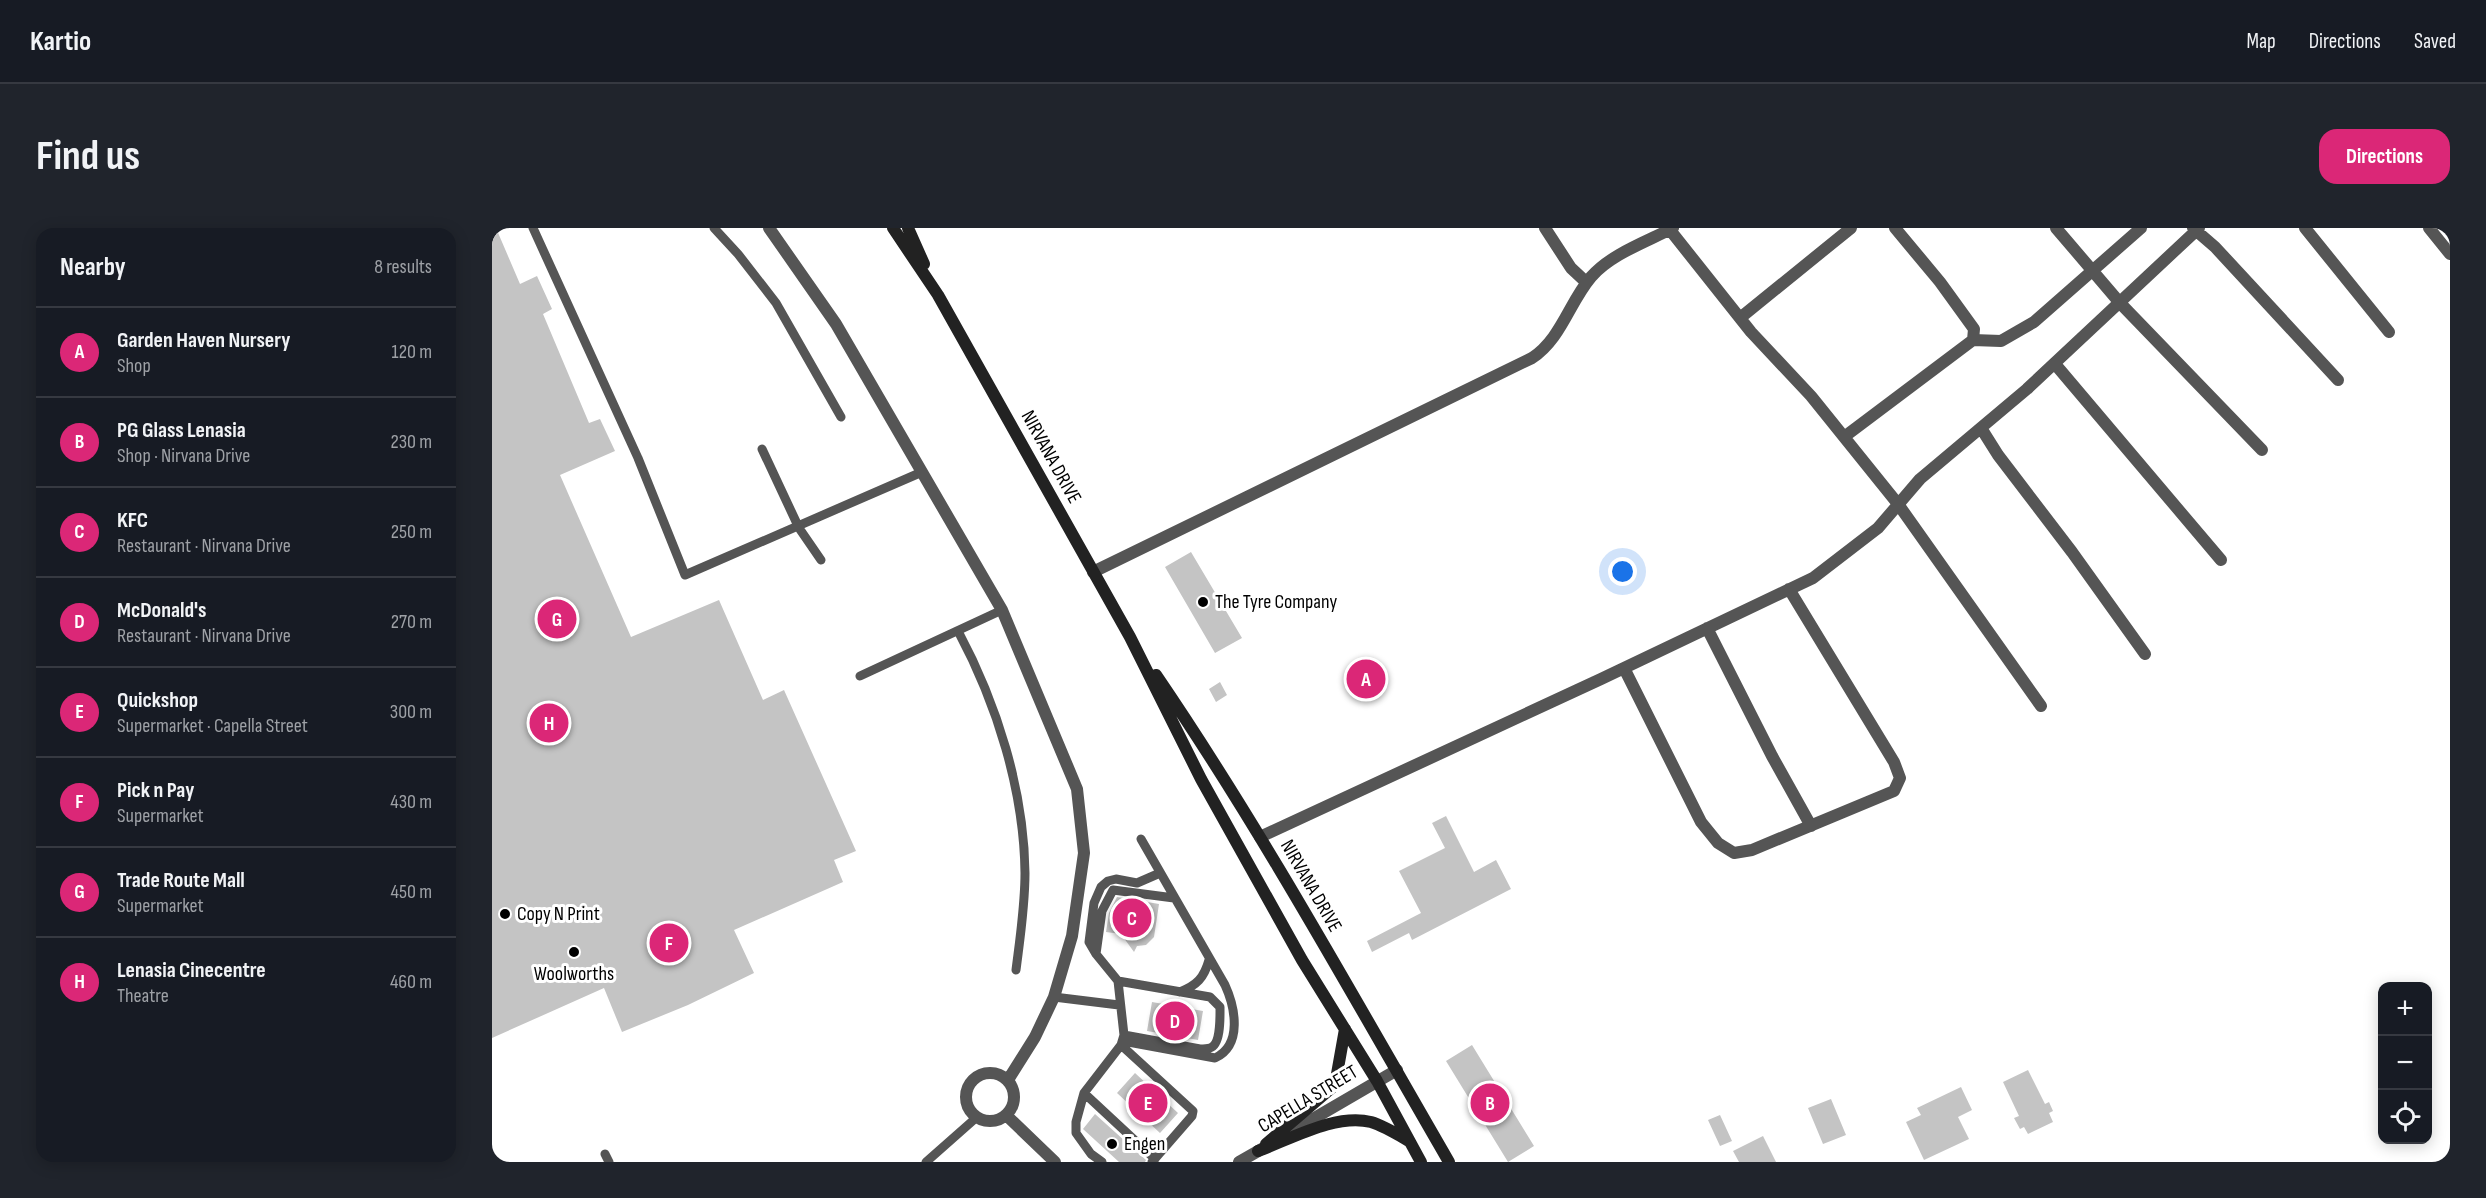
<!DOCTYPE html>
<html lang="en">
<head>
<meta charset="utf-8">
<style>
	body { margin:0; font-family:"Sofia Sans Condensed",sans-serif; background:#20242c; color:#f1f3f6 }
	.controls { position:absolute; right:18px; bottom:18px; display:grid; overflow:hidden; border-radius:12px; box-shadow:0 3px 15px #0003 }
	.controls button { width:54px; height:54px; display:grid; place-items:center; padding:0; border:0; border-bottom:2px solid #363941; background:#171b24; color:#f1f3f6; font:30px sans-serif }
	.you { position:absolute; left:1131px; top:344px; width:21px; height:21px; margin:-15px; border:4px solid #fff; border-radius:50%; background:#1a73e8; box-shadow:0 0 0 9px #1a73e833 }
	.badge { display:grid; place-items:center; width:39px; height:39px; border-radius:50%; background:#db2777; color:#fff; font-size:20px; font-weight:700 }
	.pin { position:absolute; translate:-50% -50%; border:3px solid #fff; box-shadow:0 2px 6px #0006 }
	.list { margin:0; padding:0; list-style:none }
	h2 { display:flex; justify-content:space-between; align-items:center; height:78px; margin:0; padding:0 24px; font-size:26px }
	h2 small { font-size:20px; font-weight:400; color:#9ea1a6 }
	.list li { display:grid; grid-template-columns:39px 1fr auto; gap:18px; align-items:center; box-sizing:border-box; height:90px; padding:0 24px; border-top:2px solid #363941 }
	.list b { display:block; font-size:22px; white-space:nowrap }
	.list p { margin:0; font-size:20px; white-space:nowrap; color:#9ea1a6 }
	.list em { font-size:20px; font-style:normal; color:#9ea1a6 }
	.icon { flex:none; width:33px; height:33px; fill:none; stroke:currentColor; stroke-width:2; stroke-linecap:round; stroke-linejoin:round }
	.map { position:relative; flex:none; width:1958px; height:934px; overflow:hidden; border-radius:18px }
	header { display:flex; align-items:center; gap:36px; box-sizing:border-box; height:84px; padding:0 30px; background:#171b24; border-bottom:2px solid #363941 }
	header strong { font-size:28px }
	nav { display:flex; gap:33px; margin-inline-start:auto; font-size:21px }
	.intro { display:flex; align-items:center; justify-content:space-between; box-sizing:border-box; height:144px; padding:0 36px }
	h1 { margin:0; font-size:42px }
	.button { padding:15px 27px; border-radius:18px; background:#db2777; color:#fff; font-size:21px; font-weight:700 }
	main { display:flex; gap:36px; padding:0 36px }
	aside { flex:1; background:#171b24; border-radius:18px; box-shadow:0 3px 15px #0003 }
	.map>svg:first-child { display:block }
	.building { fill:#c4c4c4 }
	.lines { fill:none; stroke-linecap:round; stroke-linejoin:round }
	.service { stroke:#555; stroke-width:9 }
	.minor { stroke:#555; stroke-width:12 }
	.tertiary { stroke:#555; stroke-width:12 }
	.secondary { stroke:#222; stroke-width:12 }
	.poi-dot { fill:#000; stroke:#fff; stroke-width:2 }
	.labels { text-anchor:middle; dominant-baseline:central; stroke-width:6; stroke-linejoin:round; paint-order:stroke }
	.street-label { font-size:20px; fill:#000; stroke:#fff }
	.poi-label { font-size:20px; fill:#000; stroke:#fff; text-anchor:start }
</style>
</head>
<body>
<header>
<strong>Kartio</strong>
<nav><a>Map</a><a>Directions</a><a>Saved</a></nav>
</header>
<div class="intro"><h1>Find us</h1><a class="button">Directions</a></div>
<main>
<aside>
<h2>Nearby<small>8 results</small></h2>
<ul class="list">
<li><span class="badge">A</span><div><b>Garden Haven Nursery</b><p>Shop</p></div><em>120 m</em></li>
<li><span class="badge">B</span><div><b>PG Glass Lenasia</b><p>Shop · Nirvana Drive</p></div><em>230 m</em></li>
<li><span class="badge">C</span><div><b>KFC</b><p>Restaurant · Nirvana Drive</p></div><em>250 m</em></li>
<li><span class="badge">D</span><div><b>McDonald's</b><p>Restaurant · Nirvana Drive</p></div><em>270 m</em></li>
<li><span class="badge">E</span><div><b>Quickshop</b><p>Supermarket · Capella Street</p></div><em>300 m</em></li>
<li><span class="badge">F</span><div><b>Pick n Pay</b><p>Supermarket</p></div><em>430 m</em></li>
<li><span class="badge">G</span><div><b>Trade Route Mall</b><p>Supermarket</p></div><em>450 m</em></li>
<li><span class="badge">H</span><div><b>Lenasia Cinecentre</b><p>Theatre</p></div><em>460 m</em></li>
</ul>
</aside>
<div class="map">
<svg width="1958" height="934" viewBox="0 0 1958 934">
	<rect width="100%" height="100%" fill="#fff"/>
	<path class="building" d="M0,0H4L28,56L45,48L60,81L51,86L97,195L108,191L123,223L68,247L139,409L227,372L271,472L292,462L364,623L342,632L351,654L242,702L262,745L196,777L130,804L112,760L0,810Z
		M699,324L750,410L723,425L673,339Z
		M728,454L735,467L724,474L717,461Z
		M954,588L982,644L1004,632L1019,661L920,712L917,705L880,724L875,713L929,685L907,643L953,620L940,595Z
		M625,669L667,676L662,709L654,717L645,718L642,724L629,706L614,704L617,685Z
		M660,774L711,783L706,812L655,803Z
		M980,817L1042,918L1016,934L954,833Z
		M1536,842L1553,876L1557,874L1561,883L1557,885L1561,894L1536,906L1532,899L1528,901L1522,890L1527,888L1511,854Z
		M643,845L686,885L668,905L625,865Z
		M1469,859L1480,882L1466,889L1477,911L1432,932L1414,894L1429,887L1425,880Z
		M1339,871L1354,907L1331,916L1316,880Z
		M603,886L654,932L653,934H627L591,901Z
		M1228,887L1240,913L1228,918L1216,892Z
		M1271,908L1284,934H1247L1241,923Z"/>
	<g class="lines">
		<path class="service" d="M41,0L146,230L193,347L430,244
			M222,0L246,26L284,75L349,189
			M270,221L307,300L329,332
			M466,403C505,476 532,562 533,645C533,678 528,710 524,742
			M368,448L510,382
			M604,726L610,683L621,662L682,670
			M626,753L718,769L728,779C728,789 729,817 718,820C715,821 711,821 708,821L632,807
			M688,764C705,757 712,750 717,732
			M562,769L627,777
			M631,813L723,830C751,817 743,779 733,757L649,611
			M629,817L701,883L700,888L660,934
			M592,865L663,931
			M113,926L117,934
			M434,934L485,889
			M610,934L599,926L584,905V894L592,865L629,817L632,807L626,753L604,726L597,714L602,675L609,659L616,653L624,651L645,655L668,645"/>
		<path class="minor" d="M277,0L344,96L510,382L585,561L592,625L580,708L562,769L543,809L516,852
			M1053,0L1079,40L1094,54
			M1564,0L1628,75L1770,222
			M1701,0L1723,19L1846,152
			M1813,0L1897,104
			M1937,0L1958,26
			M1178,2L1259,104L1319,168L1406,276L1549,478
			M1248,90L1359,0
			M1481,112L1509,113L1542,94L1649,0
			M1563,136L1729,332
			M1489,200L1506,227L1580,324L1653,426
			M1352,209L1481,112L1482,101L1448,54L1403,0
			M601,344L1040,130C1069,111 1077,75 1099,49C1119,26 1154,14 1181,0
			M1215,400L1280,528L1319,598
			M1132,440L1209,594L1226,615L1242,625L1260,622L1402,563L1408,550L1402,534L1297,361
			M768,609L1109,451L1321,350L1386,300L1428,251L1535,161L1707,0
			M474 869a24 24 0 1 1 48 0a24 24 0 1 1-48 0Z
			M514,887L563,934"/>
		<path class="tertiary" d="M790,909L905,842
			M747,934L775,918"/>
		<path class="secondary" d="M401,0L446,67L638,409L709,551L810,732L885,853L929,934
			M416,0L432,36
			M664,447C771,604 862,770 957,934
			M774,916L843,857L853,801
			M766,923C799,911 844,885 879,894C892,898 905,906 917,913"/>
	</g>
	<g class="poi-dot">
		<circle cx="711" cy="374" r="6"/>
		<circle cx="13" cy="686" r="6"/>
		<circle cx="82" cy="724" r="6"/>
		<circle cx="620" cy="916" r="6"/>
	</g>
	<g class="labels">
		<g class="street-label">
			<text transform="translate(559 229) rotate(61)">NIRVANA DRIVE</text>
			<text transform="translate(819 658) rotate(60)">NIRVANA DRIVE</text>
			<text transform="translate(816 871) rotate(-31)">CAPELLA STREET</text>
		</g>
		<g class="poi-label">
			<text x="723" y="374">The Tyre Company</text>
			<text x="25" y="686">Copy N Print</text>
			<text x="82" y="746" text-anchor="middle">Woolworths</text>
			<text x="632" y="916">Engen</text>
		</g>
	</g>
</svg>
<div class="controls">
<button>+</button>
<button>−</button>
<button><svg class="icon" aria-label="locate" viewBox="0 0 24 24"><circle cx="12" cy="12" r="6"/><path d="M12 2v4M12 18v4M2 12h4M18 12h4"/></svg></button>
</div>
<div class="you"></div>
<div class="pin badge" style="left:874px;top:451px">A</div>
<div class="pin badge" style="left:998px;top:875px">B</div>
<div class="pin badge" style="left:640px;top:690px">C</div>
<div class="pin badge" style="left:683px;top:793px">D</div>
<div class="pin badge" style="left:656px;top:875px">E</div>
<div class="pin badge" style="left:177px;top:715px">F</div>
<div class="pin badge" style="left:65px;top:391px">G</div>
<div class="pin badge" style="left:57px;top:495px">H</div>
</div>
</main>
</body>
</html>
